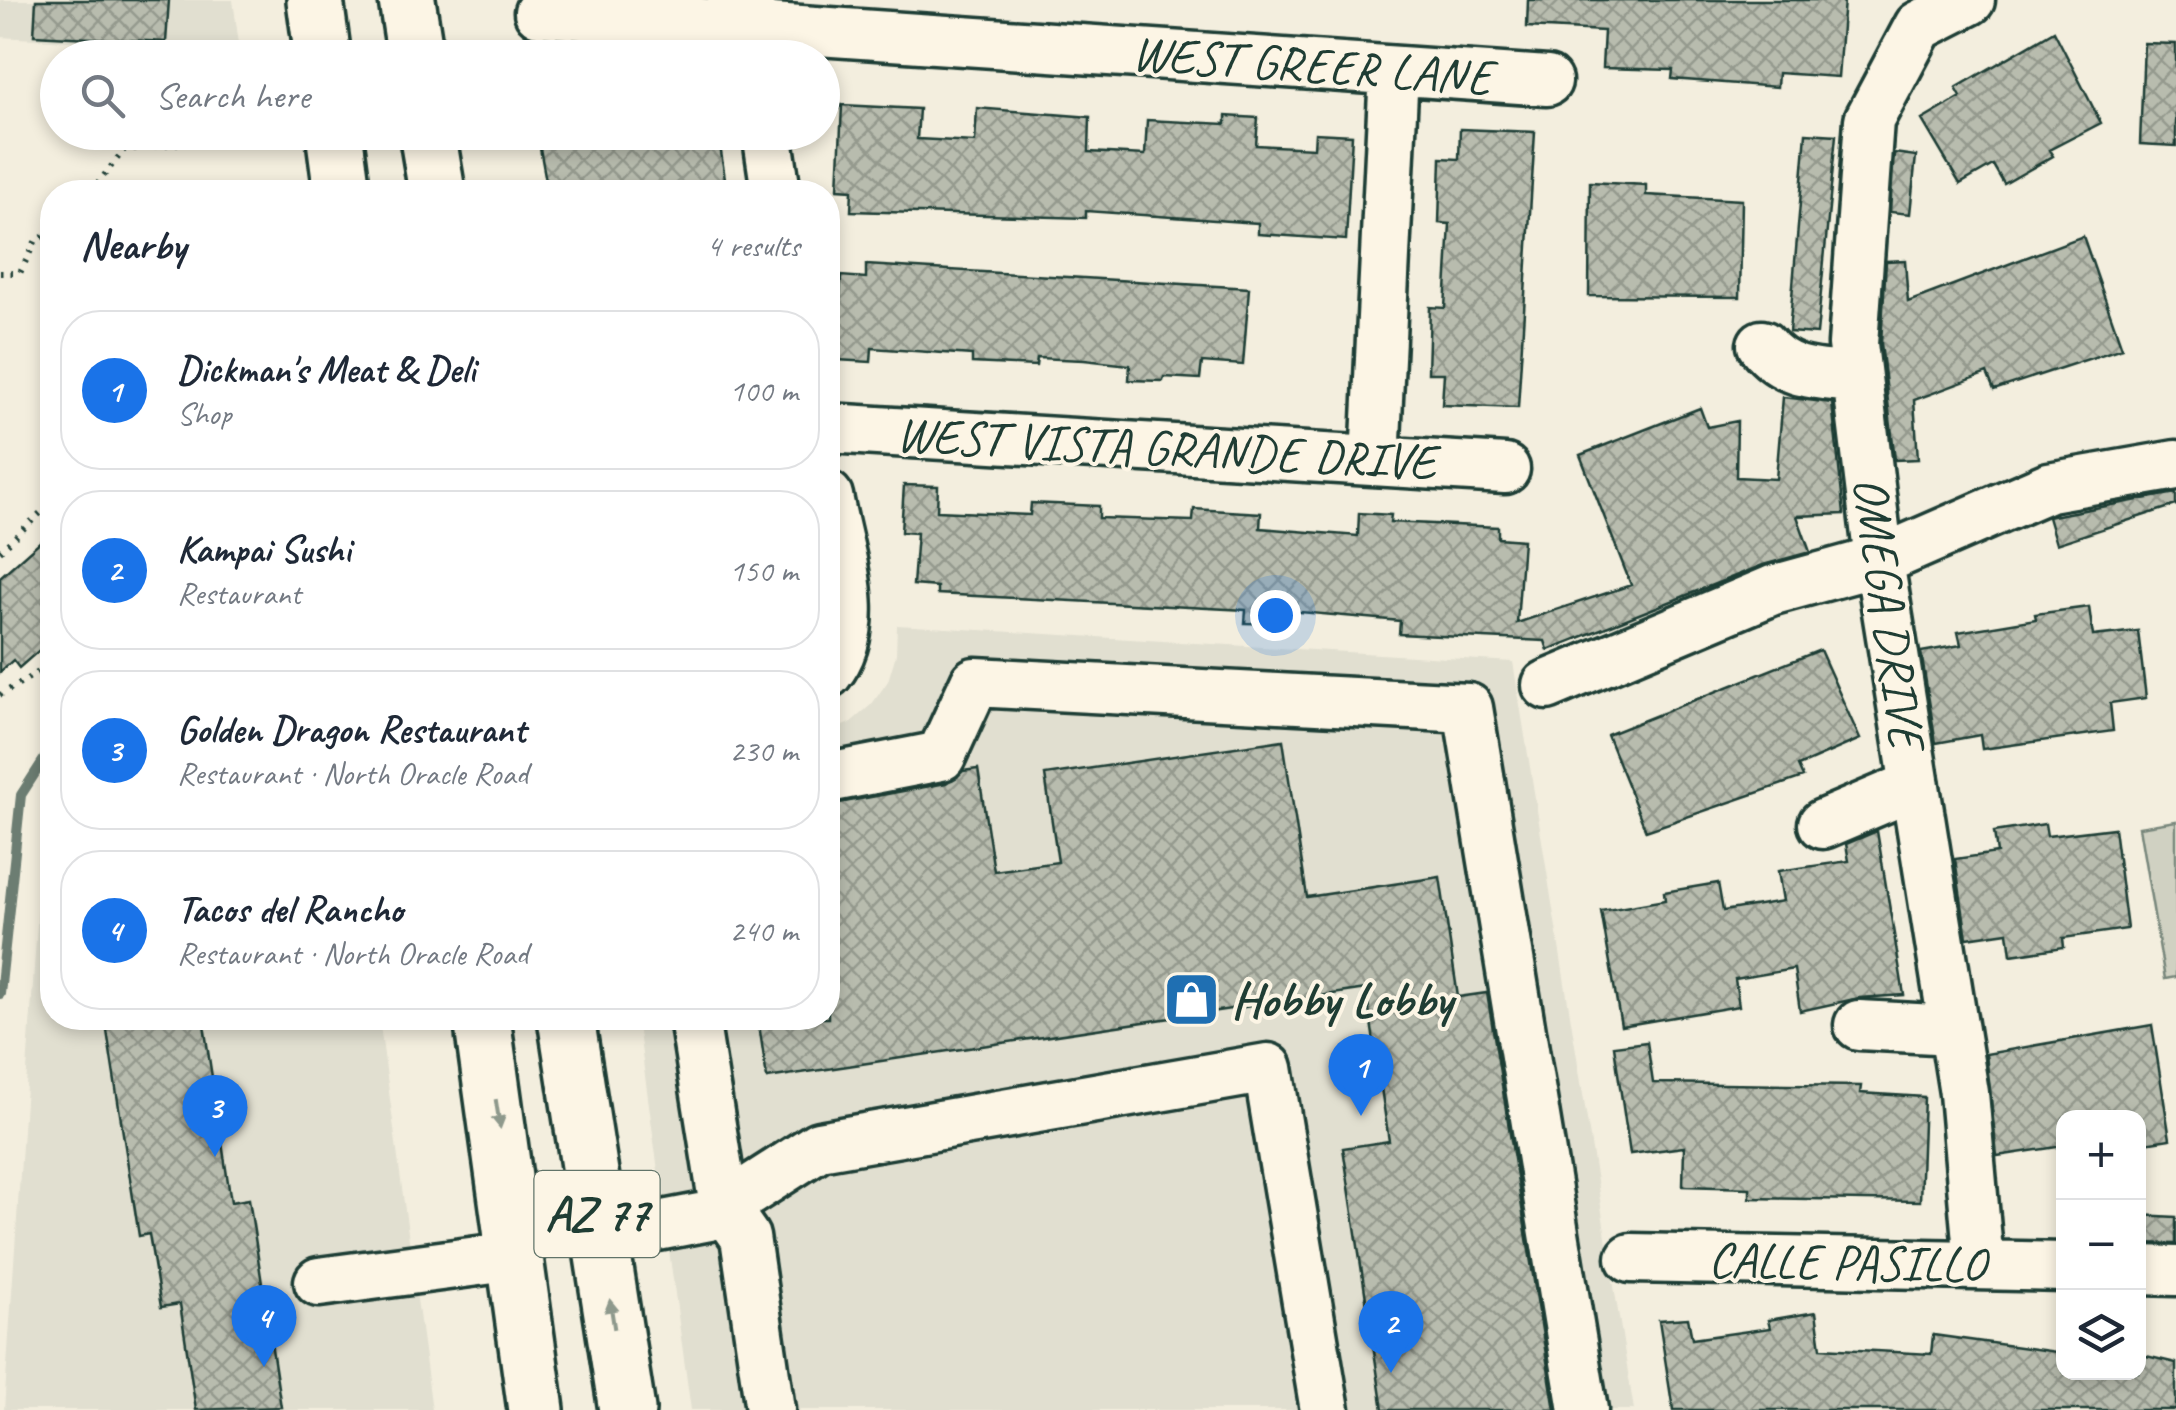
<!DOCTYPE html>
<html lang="en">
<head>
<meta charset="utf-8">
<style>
	body { margin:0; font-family:Caveat,sans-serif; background:#f6f6f7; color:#1f2937 }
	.controls { position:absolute; right:30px; bottom:30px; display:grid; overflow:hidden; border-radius:20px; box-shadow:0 5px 15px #0003 }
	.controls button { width:90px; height:90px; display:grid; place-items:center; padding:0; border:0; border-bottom:2px solid #e0e1e3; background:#fff; color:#1f2937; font:50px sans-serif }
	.you { position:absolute; left:1275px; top:615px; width:35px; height:35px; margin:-25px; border:8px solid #fff; border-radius:50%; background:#1a73e8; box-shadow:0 0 0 15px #1a73e833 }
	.badge { display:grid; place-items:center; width:65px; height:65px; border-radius:50%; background:#1a73e8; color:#fff; font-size:32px; font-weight:700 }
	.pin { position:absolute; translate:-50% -82px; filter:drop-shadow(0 2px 5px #0008) }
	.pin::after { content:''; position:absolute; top:52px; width:35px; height:30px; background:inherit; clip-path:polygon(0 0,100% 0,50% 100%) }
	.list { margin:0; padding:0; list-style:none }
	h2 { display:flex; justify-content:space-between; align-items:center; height:130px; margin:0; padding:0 40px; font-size:42px }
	h2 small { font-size:32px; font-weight:400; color:#747a83 }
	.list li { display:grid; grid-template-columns:65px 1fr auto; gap:30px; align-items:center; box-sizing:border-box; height:160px; margin:0 20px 20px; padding:0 20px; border:2px solid #e0e1e3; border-radius:40px }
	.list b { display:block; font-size:38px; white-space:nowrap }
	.list p { margin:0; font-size:32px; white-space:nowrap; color:#747a83 }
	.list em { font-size:32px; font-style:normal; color:#747a83 }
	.icon { flex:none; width:55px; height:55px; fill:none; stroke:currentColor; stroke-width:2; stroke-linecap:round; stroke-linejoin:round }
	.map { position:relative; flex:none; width:2176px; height:1410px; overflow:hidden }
	.search { position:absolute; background:#fff; box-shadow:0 5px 15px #0003; left:40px; top:40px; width:800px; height:110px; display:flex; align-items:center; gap:25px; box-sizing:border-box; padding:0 35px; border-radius:55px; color:#747a83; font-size:38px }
	.panel { position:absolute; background:#fff; box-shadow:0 5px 15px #0003; left:40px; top:180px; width:800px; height:850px; border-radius:40px }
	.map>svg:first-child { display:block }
	.built { fill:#e1dfd0 }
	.green { fill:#d0d1c2; stroke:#78877b; stroke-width:2.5 }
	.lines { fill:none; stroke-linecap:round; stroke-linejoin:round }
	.stream { stroke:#6c7d72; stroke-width:10 }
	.building { fill:url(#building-cross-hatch); stroke:#1f3d34; stroke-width:2.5 }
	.minor-casing { stroke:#1f3d34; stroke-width:55 }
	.highway-casing { stroke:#1f3d34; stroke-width:62 }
	.path { stroke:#1f3d34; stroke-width:6; stroke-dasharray:2.5 8; stroke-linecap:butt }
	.minor { stroke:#fcf5e5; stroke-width:48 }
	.highway { stroke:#fcf5e5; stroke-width:55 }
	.oneway { fill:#8e998c }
	.labels { text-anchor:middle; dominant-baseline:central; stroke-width:8; stroke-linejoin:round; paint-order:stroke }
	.shield { fill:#fcf5e5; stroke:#617469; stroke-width:2.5 }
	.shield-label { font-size:48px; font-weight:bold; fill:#1f3d34 }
	.street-label { font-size:50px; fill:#1f3d34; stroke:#fcf5e5 }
	.poi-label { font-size:50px; font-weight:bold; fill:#1f3d34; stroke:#fcf5e5; text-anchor:start }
</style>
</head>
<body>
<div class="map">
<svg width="2176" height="1410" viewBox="0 0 2176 1410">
	<defs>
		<pattern id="building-cross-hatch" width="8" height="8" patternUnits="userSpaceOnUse" patternTransform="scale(2.5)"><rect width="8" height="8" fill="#b8bcae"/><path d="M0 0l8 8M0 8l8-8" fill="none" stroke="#959a8e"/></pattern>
	</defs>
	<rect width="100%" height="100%" fill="#f3eede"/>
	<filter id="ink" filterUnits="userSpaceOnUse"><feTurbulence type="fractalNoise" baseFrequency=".01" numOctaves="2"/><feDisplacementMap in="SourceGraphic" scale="20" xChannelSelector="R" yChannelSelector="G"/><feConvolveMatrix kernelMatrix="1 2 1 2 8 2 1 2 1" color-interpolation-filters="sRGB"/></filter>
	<g filter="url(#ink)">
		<path class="built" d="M0,0H233L240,51L0,37Z
			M897,625L1513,662L1634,1410H691L637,1018H828V732L850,723L872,704L888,681L896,654Z
			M52,799V1018H379L432,1410H4L44,821Z"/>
		<path class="green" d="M2176,821V977L2165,979L2139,827Z"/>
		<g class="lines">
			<path class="stream" d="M0,994L21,795L52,747"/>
		</g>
		<path class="building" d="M36,0H169L166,42L34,35Z
			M1528,0H1844L1838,77L1778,73L1777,87L1672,79L1673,70L1602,68L1604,31L1527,27Z
			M2054,31L2101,123L2049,150L2053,156L2004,184L1993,165L1960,184L1922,120L1961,97L1956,88Z
			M2144,43L2176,44V146L2140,144Z
			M842,105L919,109L917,139L975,142L977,108L1090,117L1089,152L1145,155L1147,120L1226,124V116L1258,118L1256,145L1314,148L1315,133L1352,135L1346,240L1258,234V223L1086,211V218L851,211L852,190L838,189Z
			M1460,129L1535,132L1518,408L1442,405L1444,373H1428L1430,307L1445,308L1450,224L1439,223L1441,158L1459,159Z
			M537,132H718L727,192H548Z
			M1806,133L1836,135L1817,334L1789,332Z
			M1894,153L1916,156L1910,214L1890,212Z
			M1590,182L1646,185V195L1742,200L1740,297L1589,296Z
			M2083,236L2122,348L1994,390L1987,373L1914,400L1918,459L1895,460L1881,343L1886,261L1905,260L1908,302Z
			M866,265L1249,288L1243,365L1202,362L1200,379L1164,377L1163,381L1129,380L1130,365L1084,360L1037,358L1036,366L972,363V355L872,348L871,362L837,360L841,276L866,278Z
			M1783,397L1832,403L1844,514L1797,516L1810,552L1763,565L1548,650L1545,641L1399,634L1400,621L1278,610L1277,624L1245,623L1246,610L937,594V587L913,585L917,533L901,532L904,485L938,486L937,511L1030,515L1031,503L1099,506V518L1193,521L1194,509L1261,513L1260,528L1358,536L1359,513L1391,515L1390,522L1498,527V538L1523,540L1517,623L1631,585L1580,455L1700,408L1707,427L1737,421L1736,477L1776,479Z
			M2176,493V505L2056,544L2048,517L2052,516Z
			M52,531V639L19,668L13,660L0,672V577Z
			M2089,607L2093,636L2138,631L2146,698L2110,703L2113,731L1982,749L1980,735L1936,743L1921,652L1961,645L1958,632L2036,619L2035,614Z
			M1820,650L1860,739L1798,766L1803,777L1646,831L1607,735Z
			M1283,740L1307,897L1440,877L1458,997L1487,993L1555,1410H1383L1343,1148L1389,1141L1366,989L767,1078L758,1018H828V805L946,783L963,771L978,769L994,871L1058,862L1045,775Z
			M2045,824L2047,836L2114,828L2127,929L2063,938L2064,947L2011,955L2008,932L1967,938L1955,859L1997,853L1994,832Z
			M1877,831L1904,995L1859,998L1800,1011L1794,969L1735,979L1739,1006L1621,1026L1601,911L1665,900L1664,892L1718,883L1723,911L1783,901L1778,871L1849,861L1846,844Z
			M105,1018H203L231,1202L249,1199L281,1407L196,1410L180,1304L161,1307L149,1234L139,1236Z
			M2152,1025L2170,1139L2138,1144V1118H2064V1146L1997,1156L1986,1054Z
			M1647,1042L1653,1083L1861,1086L1860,1093L1924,1097L1920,1201L1750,1198V1188L1683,1186L1684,1147L1630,1154L1614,1046Z
			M2138,1215L2176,1217V1244L2138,1243Z
			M1816,1312L1821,1348L1931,1354L1933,1335L2064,1353V1372H2138V1354L2176,1363V1410H1673L1659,1320L1688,1318L1692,1339L1770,1328L1768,1320Z"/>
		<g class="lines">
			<defs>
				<path id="minor" d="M1970,0L1919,26L1869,120L1853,344L1879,561L1964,1093L1979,1264
					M539,12L1547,81
					M767,132L776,192
					M1762,345C1787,377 1820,374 1857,378
					M828,428L1505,469
					M1375,461L1394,71
					M828,496C838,552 867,625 828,673
					M1547,685L1773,590L1879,561L2049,487L2176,465
					M828,778L941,756L975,682L1468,708L1583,1410
					M1823,824L1915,785
					M694,1018L724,1207L745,1237L770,1410
					M1859,1025L1954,1030
					M600,1237L710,1216L819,1146L1268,1068L1325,1410
					M1631,1258L2064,1267
					M2138,1270L2176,1271
					M319,1282L516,1256"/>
				<path id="highway" d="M315,0L323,58
					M407,0L416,58
					M334,132L342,192
					M427,132L437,192
					M482,1018L536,1410
					M566,1018L627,1410"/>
			</defs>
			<use href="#minor" class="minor-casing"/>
			<use href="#highway" class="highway-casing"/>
			<path class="path" d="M91,192L124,150L181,143
				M0,273H20L36,240L52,233
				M0,551L52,502
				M0,695L52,664"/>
			<use href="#minor" class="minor"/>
			<use href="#highway" class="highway"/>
		</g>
		<defs><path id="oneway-solid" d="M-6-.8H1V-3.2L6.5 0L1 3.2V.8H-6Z" transform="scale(2.5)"/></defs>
		<g class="oneway">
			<use href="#oneway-solid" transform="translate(498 1114) rotate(81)"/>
			<use href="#oneway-solid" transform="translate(612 1314) rotate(-99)"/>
		</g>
	</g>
	<defs>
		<symbol id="shop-square" viewBox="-11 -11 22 22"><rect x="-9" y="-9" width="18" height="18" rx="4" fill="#1f6fb2" stroke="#fcf5e5"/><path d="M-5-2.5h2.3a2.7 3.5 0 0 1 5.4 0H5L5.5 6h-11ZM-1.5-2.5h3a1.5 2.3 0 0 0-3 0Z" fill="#fff"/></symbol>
	</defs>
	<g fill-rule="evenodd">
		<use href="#shop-square" x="1160" y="968" width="63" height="63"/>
	</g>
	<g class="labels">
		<rect class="shield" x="534.5" y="1171" width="125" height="86" rx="8"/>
		<g class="shield-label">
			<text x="597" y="1214">AZ 77</text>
		</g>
		<g class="street-label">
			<text transform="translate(1312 65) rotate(4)">WEST GREER LANE</text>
			<text transform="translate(1166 448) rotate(3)">WEST VISTA GRANDE DRIVE</text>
			<text transform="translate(1889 612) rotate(82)">OMEGA DRIVE</text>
			<text transform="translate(1847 1262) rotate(1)">CALLE PASILLO</text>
		</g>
		<g class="poi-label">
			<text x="1231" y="999">Hobby Lobby</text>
		</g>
	</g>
</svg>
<div class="controls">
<button>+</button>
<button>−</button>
<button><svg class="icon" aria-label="layers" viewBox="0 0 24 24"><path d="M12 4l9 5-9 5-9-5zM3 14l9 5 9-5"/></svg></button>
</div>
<div class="you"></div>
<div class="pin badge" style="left:1361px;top:1116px">1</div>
<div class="pin badge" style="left:1391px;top:1373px">2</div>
<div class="pin badge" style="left:215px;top:1157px">3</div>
<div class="pin badge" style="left:264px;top:1367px">4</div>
<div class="search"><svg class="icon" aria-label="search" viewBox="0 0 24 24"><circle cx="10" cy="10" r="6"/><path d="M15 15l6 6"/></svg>Search here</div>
<section class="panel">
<h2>Nearby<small>4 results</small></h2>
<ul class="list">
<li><span class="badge">1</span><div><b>Dickman's Meat &amp; Deli</b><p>Shop</p></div><em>100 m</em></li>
<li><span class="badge">2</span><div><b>Kampai Sushi</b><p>Restaurant</p></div><em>150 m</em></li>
<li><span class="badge">3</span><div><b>Golden Dragon Restaurant</b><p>Restaurant · North Oracle Road</p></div><em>230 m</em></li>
<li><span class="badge">4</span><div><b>Tacos del Rancho</b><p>Restaurant · North Oracle Road</p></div><em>240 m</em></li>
</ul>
</section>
</div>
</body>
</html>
